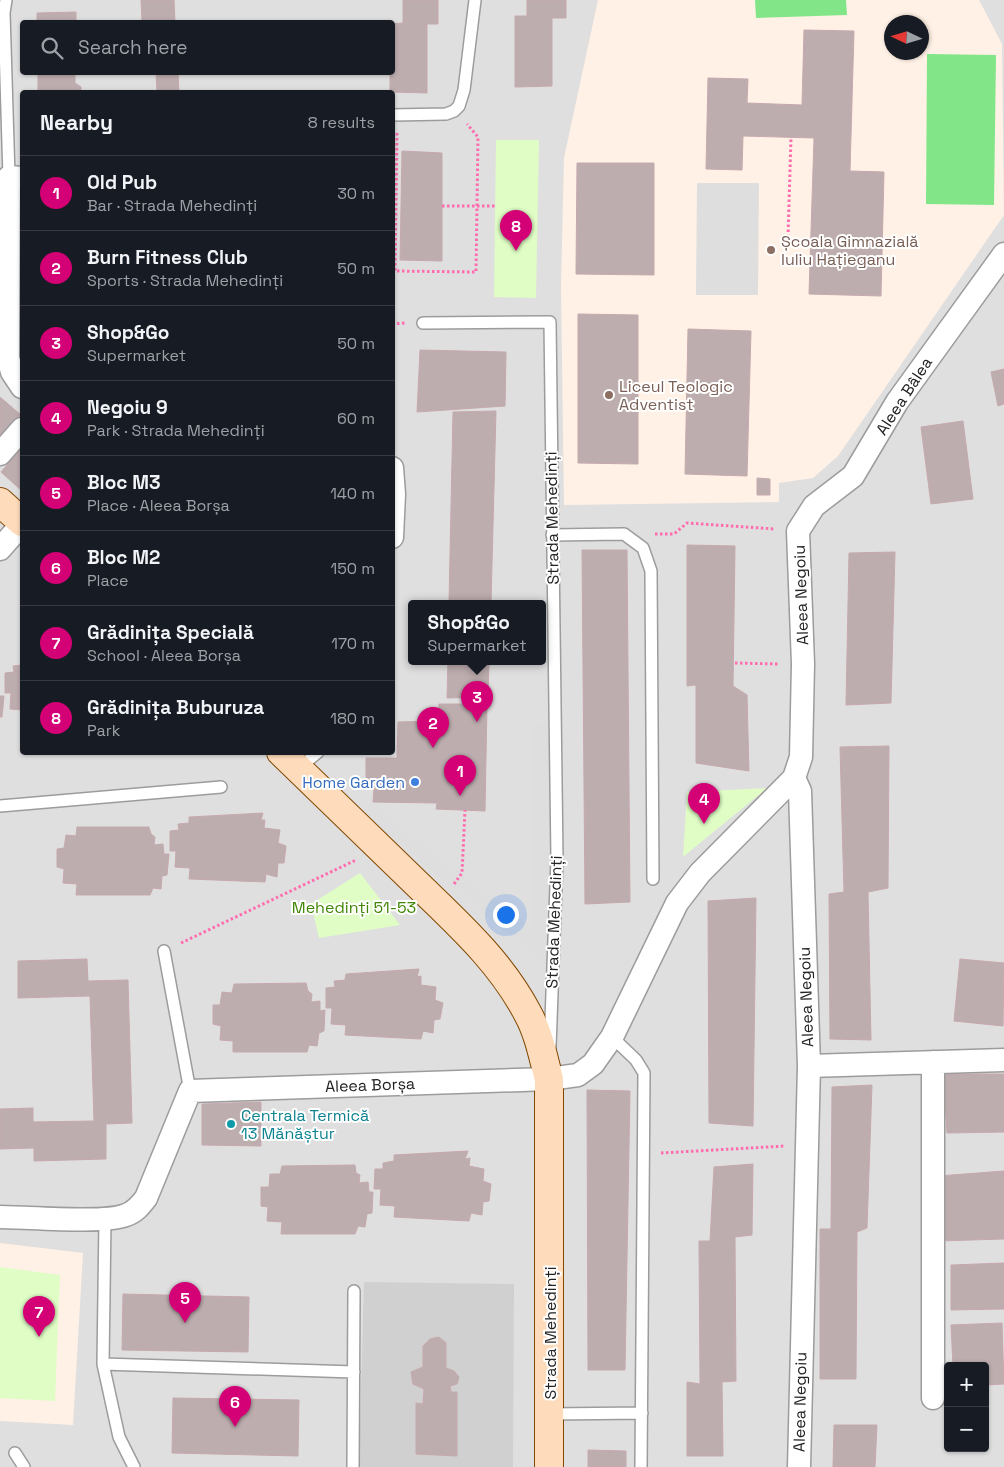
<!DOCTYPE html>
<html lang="en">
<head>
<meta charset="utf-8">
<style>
	body { margin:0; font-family:"Space Grotesk",sans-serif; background:#242831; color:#f1f3f6 }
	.controls { position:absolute; right:15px; bottom:15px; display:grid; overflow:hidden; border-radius:5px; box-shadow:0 1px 4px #0004 }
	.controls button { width:45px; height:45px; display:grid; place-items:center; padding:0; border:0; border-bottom:1px solid #363941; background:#171b24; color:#f1f3f6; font:25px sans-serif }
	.compass { position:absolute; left:884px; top:15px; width:45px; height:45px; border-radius:50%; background:#171b24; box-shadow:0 1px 4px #0004; rotate:274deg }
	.you { position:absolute; left:505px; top:914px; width:18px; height:18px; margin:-12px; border:4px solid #fff; border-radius:50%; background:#1a73e8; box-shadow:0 0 0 8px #1a73e833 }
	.badge { display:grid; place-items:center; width:32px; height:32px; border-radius:50%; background:#d40075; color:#fff; font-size:16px; font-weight:700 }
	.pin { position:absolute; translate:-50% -41px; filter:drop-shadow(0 1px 2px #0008) }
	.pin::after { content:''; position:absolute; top:26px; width:18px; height:15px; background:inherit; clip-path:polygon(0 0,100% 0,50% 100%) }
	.popup { position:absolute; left:408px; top:600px; width:138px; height:65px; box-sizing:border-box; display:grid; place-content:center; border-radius:5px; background:#171b24; filter:drop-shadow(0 1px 4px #0005); font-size:16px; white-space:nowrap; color:#9ea1a6 }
	.popup b { font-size:19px; color:#f1f3f6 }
	.popup::after { content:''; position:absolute; left:50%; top:100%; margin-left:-10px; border:10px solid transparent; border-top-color:#171b24 }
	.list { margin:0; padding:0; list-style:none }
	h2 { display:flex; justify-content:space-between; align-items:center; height:65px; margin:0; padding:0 20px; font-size:21px }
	h2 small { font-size:16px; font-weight:400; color:#9ea1a6 }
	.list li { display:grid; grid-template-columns:32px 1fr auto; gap:15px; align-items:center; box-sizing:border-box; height:75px; padding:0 20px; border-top:1px solid #363941 }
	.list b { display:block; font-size:19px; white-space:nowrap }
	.list p { margin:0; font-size:16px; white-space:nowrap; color:#9ea1a6 }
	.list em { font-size:16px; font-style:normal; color:#9ea1a6 }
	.icon { flex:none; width:28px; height:28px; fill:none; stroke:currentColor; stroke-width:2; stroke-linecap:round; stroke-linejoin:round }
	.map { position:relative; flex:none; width:1004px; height:1467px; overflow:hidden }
	.search { position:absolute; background:#171b24; box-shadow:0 1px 4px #0004; left:20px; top:20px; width:375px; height:55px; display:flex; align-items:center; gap:12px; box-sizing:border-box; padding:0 18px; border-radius:5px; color:#9ea1a6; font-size:19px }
	.panel { position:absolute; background:#171b24; box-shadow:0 1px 4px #0004; left:20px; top:90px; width:375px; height:665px; border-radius:5px }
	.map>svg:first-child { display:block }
	.residential { fill:#e0dfe0; fill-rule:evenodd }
	.education { fill:#fff1e5; fill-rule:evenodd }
	.religious { fill:#d0d0d0 }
	.park { fill:#dffdc5 }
	.pitch { fill:#82e688 }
	.parking { fill:#dedede }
	.building { fill:#bdadaf; stroke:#c6a9ad }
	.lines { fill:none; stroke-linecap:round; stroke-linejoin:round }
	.lane-casing { stroke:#9c9c9c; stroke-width:14 }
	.street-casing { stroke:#9c9c9c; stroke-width:25 }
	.secondary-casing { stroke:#824800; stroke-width:30 }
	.path { stroke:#ff6daf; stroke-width:3; stroke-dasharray:2.5 2.5; stroke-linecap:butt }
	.lane { stroke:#fff; stroke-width:11 }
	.street { stroke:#fff; stroke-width:22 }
	.secondary { stroke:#fedcbb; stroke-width:28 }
	.education-dot { fill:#8d6e63; stroke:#fff; stroke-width:2 }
	.shop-dot { fill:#3f7fe0; stroke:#fff; stroke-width:2 }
	.culture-dot { fill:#0f9aa8; stroke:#fff; stroke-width:2 }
	.labels { text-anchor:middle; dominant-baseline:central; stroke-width:4; stroke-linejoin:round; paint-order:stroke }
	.education-label { font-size:16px; fill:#785e54; stroke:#fff; text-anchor:start }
	.street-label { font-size:16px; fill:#222; stroke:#fff }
	.shop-label { font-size:16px; fill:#366cbe; stroke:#fff; text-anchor:end }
	.park-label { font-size:16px; fill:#418605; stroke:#fff }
	.culture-label { font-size:16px; fill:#0d838f; stroke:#fff; text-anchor:start }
</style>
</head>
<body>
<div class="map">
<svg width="1004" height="1467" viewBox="0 0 1004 1467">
	<rect width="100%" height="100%" fill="#f3eae8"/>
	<path class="residential" d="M0,0H1004V1467H0ZM22,22H392V72H22ZM892,22H922V52H892ZM22,92H392V752H22ZM412,603H542V661H412ZM948,1366H985V1448H948Z"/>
	<path class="education" d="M598,0H979L1002,44L1004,215L838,456L813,478L779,483V502L564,505L561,286L564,158ZM892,22H922V52H892Z
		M0,1243L83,1253L73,1425L0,1421Z"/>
	<path class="religious" d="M364,1282L514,1284L513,1467H359Z"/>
	<path class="park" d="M496,140H539L536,298L494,297Z
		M767,788L683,857L687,792Z
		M360,873L400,925L319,938L311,904Z
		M0,1267L60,1275L55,1401L0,1398Z"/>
	<path class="pitch" d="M755,0H846L847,15L756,18Z
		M927,54L996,55L994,205L926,204Z"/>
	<path class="parking" d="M697,183H759L758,295H696Z
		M534,724L551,725L547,967L363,813L373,802L531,928Z"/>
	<path class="building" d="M141,0H174L175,22L142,21Z
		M403,0H438V24H427V93L390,92V72H392V24L403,23Z
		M527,0H566V18H552V86L515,87V16H527Z
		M76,12V22H37V13Z
		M804,30L854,31L850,171L884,172L881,296L809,294L814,138L743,136L742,170L706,169L708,78L748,79L747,103L802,105Z
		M38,72H75V83L81,87V92H38Z
		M156,72H178L179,92H157Z
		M402,151L442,153V261L400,260Z
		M577,163H654V275L576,274Z
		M578,314L638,315V464L578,463Z
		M688,329L751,331L747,476L685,474Z
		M420,350L506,352L505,406L417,412Z
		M1004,369V404L998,406L991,372Z
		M0,397L21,415L0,437Z
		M496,411L491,603H449L453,412Z
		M963,421L973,499L931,504L921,427Z
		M22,447V491L1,472Z
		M757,478L770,479V495H757Z
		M687,545L735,546L733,686L747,695L749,771L696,763V685L687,686Z
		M582,550H627L630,902L585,904Z
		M895,552L891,703L846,705L849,553Z
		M448,661H489L488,697L447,698Z
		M22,665V710L10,709L11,693H5V673L14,672L13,666Z
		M0,696H4L2,717H0Z
		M439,704H487L485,811L436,809L437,803L373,802L374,788L366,787V758H397L398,722L438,721Z
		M889,746L888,888L868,892L871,1040L830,1039L829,894L844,892L840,747Z
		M263,813L261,820H265L264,828L280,830L278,843L286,846L284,863H278L277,877L266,874L265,882L189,879L190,868L175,867L176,851H170V831L179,830L178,824L189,823V817Z
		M77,827H149L151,834L155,837L154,845L163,844L164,854H169L167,875L162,876L161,889L153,888L150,895H76L77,884L63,883L64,869L57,867V849L64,848L66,835L76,836Z
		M756,898L753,1126L709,1123L708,901Z
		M87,959L88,981L128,980L132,1123L106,1124V1159L34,1161V1148L0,1149V1109L33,1108V1122L94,1121L90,996L18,998V961Z
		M960,959L1004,963L1003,1026L954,1021Z
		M419,969L417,977L421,976V985L436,987L435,1000L443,1003L440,1019L434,1020L433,1033L423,1031L421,1039L345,1035L346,1025L331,1024L332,1008H326V988L335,987L334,981L345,980L346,974Z
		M306,983L308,991L312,994L311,1002L320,1001V1011L325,1010L324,1031L319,1033L317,1046L309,1045L307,1052H233V1041L220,1040L221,1026L213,1024V1005H220L222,992L232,993L234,984Z
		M943,1074H1004V1132L947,1133Z
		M872,1085L867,1228L857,1232L856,1379H820V1229H831L832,1087Z
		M587,1090L630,1091L625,1370H588Z
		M261,1102V1146L202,1145V1104Z
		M468,1151L465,1159L470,1158L469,1166L484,1169L483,1181L491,1184L489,1201L483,1202L482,1215L471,1213L469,1221L394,1217L395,1206L380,1205L381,1189H374L375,1169H383V1163L394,1161V1155Z
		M753,1164L752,1235L735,1237L736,1381L722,1382L723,1456H687V1382L700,1384L699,1241H710L714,1167Z
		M355,1165L356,1173L360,1175L359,1183L368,1182L369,1192H373L372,1213L367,1214L365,1227L358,1226L355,1234H281L282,1222L267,1221L268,1207L261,1206V1187H269L270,1174H280L282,1166Z
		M1004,1171V1239L939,1241L938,1176Z
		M1004,1263V1309L951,1310V1265Z
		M123,1294L249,1297L248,1352L122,1350Z
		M1002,1323L1004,1384L985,1385V1366H953L951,1325Z
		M439,1337L446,1343V1368L454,1371L459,1377L457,1384L450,1386L451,1392H457V1456L416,1454V1403L423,1404L424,1389L413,1384L411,1372L423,1367V1346L430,1339Z
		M173,1398L299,1400L298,1456L172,1453Z
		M834,1425H877L875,1467H833Z
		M588,1450L626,1451V1467H588Z"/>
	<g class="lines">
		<defs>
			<path id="lane" d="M6,0L4,13L9,177
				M392,115L446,114L454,111L459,106L464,90L475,0
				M423,323L550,322L557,859L550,1047
				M552,535L624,534L643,548L651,571L653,879
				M298,769L318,752
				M0,806L221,787
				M164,951L190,1091
				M612,1037L636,1060L644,1073L641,1467
				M105,1219L103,1364L119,1437L134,1467
				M103,1364L354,1372
				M550,1414L642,1413
				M15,1453L24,1467
				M353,1467L354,1291"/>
			<path id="street" d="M22,178L9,177L8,358L12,372L22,387
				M0,454L22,429
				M392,468L394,494L392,537
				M0,549L22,524
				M794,778L800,791L809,1066L799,1467
				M933,1062V1398
				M809,1066L1004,1060
				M0,1217C27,1217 105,1224 126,1215C135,1212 140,1206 146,1198L190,1091L549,1079L578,1075L593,1064L612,1037L677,903L700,873L794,778L801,757L803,664L798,531L814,506L853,476L897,402L1004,254"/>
			<path id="secondary" d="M0,502L22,522
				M281,752C325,795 369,837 412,879C455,921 500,960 528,1014C539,1034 543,1057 549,1079V1467"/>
		</defs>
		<use href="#lane" class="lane-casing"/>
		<use href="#street" class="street-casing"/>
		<use href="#secondary" class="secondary-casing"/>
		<path class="path" d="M397,133L395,271L476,272L478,137L467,124
			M442,206H495
			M788,237L791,137
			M392,324L405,323
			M655,534H674L687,523L775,529
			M735,663L779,664
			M454,884L462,873L465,810
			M181,943L356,860
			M661,1153L785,1146"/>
		<use href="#lane" class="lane"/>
		<use href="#street" class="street"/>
		<use href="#secondary" class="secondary"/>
	</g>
	<g class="education-dot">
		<circle cx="771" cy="250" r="5"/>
		<circle cx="609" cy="395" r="5"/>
	</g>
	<circle class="shop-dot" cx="415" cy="782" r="5"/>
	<circle class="culture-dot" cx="231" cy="1124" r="5"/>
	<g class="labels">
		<g class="education-label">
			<text x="781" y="241">Școala Gimnazială<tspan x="781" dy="18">Iuliu Hațieganu</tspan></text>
			<text x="619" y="386">Liceul Teologic<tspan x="619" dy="18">Adventist</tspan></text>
		</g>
		<g class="street-label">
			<text transform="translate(904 396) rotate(-57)">Aleea Bâlea</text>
			<text transform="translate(552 518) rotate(-91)">Strada Mehedinți</text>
			<text transform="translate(801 595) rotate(-92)">Aleea Negoiu</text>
			<text transform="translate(554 922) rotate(-88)">Strada Mehedinți</text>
			<text transform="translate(806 997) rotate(-92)">Aleea Negoiu</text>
			<text transform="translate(370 1085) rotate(-2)">Aleea Borșa</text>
			<text transform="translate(550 1333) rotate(-90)">Strada Mehedinți</text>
			<text transform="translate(800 1402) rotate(-89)">Aleea Negoiu</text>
		</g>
		<g class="shop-label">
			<text x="405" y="782">Home Garden</text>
		</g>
		<g class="park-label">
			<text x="354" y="907">Mehedinți 51-53</text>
		</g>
		<g class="culture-label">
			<text x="241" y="1115">Centrala Termică<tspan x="241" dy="18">13 Mănăștur</tspan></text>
		</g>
	</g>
</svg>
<div class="controls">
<button>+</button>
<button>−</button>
</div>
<svg class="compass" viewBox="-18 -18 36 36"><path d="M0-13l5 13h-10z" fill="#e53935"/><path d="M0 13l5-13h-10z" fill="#9ea1a6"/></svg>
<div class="you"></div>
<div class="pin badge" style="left:460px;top:796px">1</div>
<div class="pin badge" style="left:433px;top:748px">2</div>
<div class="pin badge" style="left:477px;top:722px">3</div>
<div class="popup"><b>Shop&amp;Go</b>Supermarket</div>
<div class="pin badge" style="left:704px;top:824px">4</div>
<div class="pin badge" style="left:185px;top:1323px">5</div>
<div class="pin badge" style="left:235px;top:1427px">6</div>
<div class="pin badge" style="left:39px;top:1337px">7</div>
<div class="pin badge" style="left:516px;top:251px">8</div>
<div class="search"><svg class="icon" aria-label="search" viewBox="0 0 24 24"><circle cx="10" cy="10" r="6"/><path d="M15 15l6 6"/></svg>Search here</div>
<section class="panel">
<h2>Nearby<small>8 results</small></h2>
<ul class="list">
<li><span class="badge">1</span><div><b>Old Pub</b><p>Bar · Strada Mehedinți</p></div><em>30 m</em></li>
<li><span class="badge">2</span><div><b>Burn Fitness Club</b><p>Sports · Strada Mehedinți</p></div><em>50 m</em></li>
<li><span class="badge">3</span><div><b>Shop&amp;Go</b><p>Supermarket</p></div><em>50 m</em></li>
<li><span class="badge">4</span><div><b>Negoiu 9</b><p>Park · Strada Mehedinți</p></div><em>60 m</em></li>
<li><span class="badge">5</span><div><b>Bloc M3</b><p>Place · Aleea Borșa</p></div><em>140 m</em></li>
<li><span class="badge">6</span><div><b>Bloc M2</b><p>Place</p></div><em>150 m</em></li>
<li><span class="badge">7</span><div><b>Grădinița Specială</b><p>School · Aleea Borșa</p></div><em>170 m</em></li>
<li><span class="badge">8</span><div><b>Grădinița Buburuza</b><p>Park</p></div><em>180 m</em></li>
</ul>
</section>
</div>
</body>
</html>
